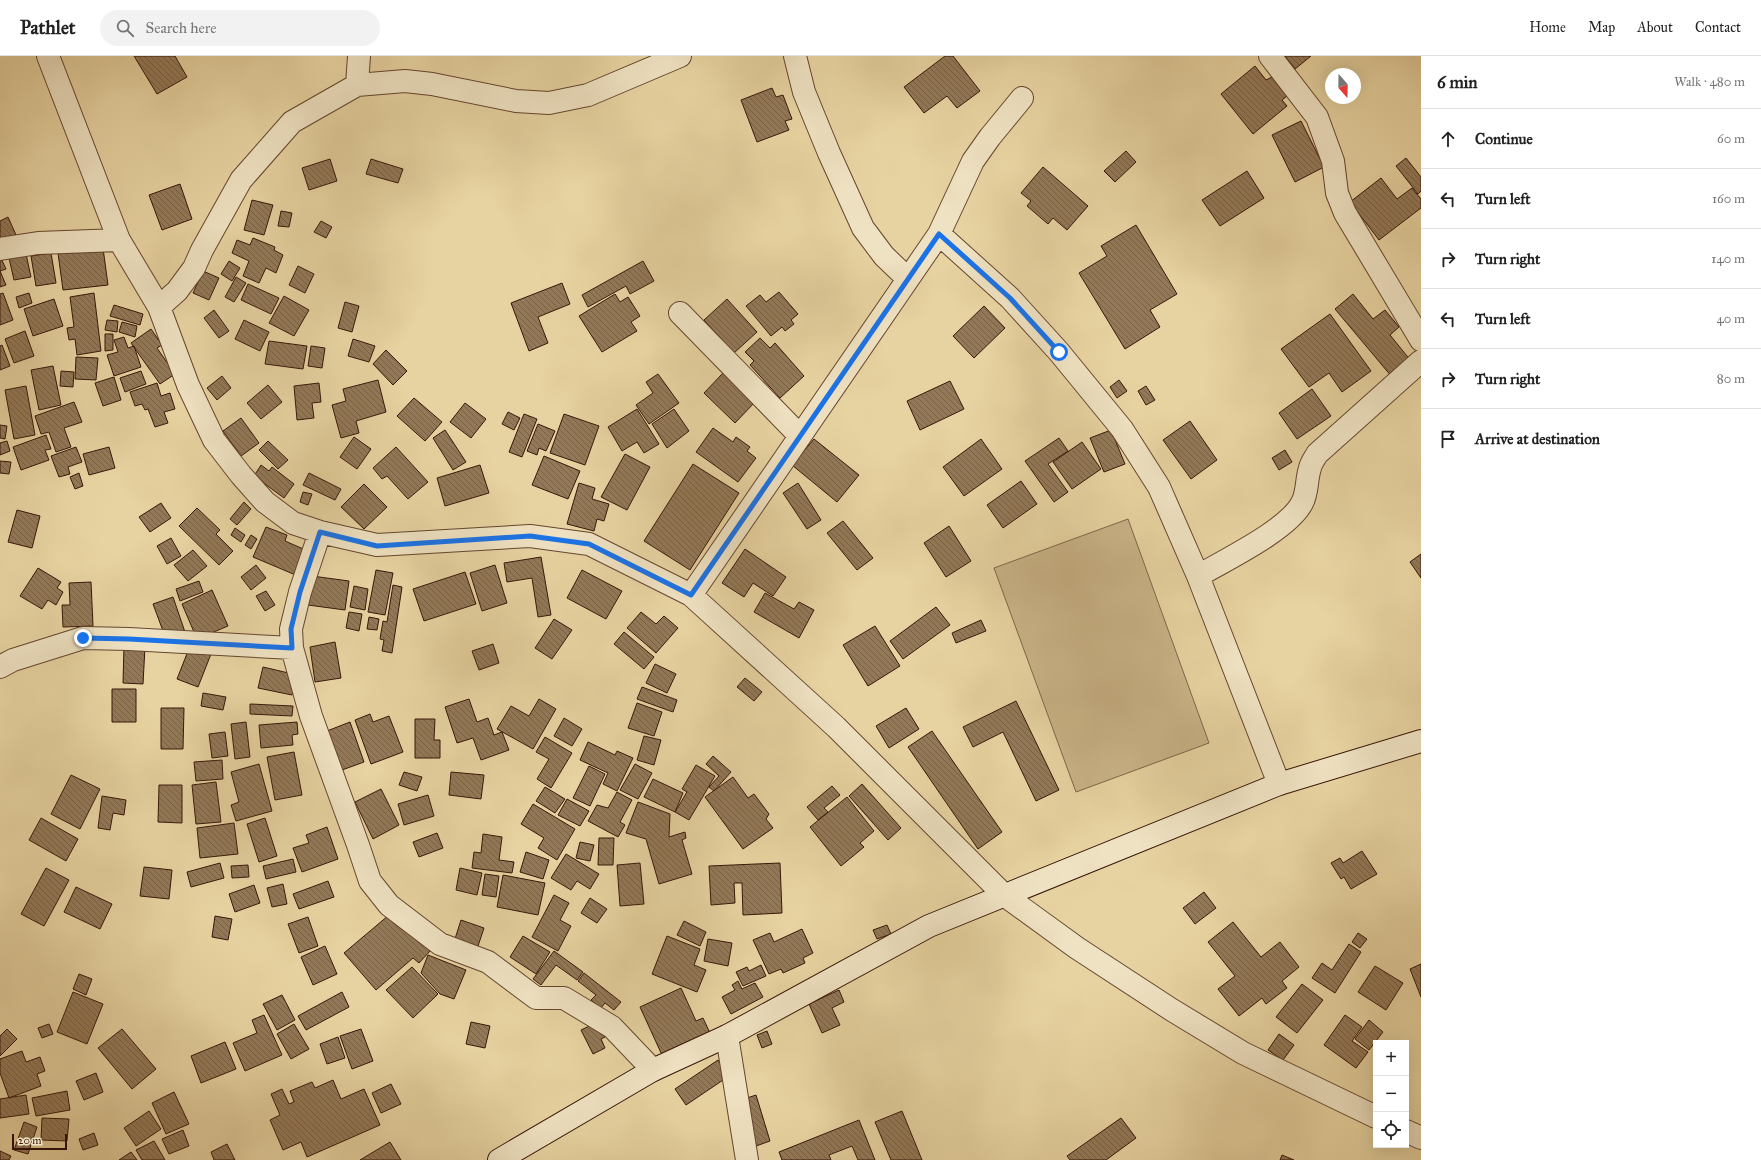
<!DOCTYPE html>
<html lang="en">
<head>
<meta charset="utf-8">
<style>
	body { margin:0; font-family:"IM FELL Great Primer",serif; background:#f2f2f2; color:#222 }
	.controls { position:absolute; right:12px; bottom:12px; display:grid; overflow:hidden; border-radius:0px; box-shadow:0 4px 16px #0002 }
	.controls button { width:36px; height:36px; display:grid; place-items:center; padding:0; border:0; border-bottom:1px solid #e0e0e0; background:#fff; color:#222; font:20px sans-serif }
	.compass { position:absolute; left:1325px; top:12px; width:36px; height:36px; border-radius:50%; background:#fff; box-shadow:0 4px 16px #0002; rotate:160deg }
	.scale { position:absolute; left:12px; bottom:10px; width:55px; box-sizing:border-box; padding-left:4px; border:2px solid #381709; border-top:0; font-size:11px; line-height:14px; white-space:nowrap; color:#381709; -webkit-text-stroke:3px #efe2c2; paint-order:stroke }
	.stop { position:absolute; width:12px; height:12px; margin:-9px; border:3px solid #1a73e8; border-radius:50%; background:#fff }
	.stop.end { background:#1a73e8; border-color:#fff; box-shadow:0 1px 4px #0008 }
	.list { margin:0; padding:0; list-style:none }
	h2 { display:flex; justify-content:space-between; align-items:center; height:52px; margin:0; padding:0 16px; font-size:17px }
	h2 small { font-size:13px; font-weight:400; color:#767676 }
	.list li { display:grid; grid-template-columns:26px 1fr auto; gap:12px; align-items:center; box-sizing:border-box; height:60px; padding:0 16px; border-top:1px solid #e0e0e0 }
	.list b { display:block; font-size:15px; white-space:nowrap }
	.list em { font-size:13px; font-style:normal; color:#767676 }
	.icon { flex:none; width:22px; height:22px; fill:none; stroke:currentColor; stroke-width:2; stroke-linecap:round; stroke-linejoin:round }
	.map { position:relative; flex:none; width:1421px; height:1104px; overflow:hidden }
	header { display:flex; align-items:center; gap:24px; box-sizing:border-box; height:56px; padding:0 20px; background:#fff; border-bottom:1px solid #e0e0e0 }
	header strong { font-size:19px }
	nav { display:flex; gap:22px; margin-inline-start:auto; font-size:14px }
	.search { width:280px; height:36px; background:#f2f2f2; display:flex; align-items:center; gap:10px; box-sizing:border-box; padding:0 14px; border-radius:22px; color:#767676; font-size:15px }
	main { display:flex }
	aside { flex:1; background:#fff }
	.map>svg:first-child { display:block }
	.pitch { fill:#c9b387; stroke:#806548 }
	.building { fill:url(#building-back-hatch); stroke:#381709 }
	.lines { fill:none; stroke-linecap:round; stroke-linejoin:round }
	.street-casing { stroke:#64462f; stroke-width:24 }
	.secondary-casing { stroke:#381709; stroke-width:24 }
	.street { stroke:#efe2c2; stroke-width:22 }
	.secondary { stroke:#efe2c2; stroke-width:22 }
	.route { stroke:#1a73e8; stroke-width:5 }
</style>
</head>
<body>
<header>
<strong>Pathlet</strong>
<div class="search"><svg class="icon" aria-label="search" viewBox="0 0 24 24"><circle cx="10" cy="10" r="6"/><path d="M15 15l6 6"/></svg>Search here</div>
<nav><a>Home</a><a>Map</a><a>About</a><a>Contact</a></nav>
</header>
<main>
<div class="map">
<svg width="1421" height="1104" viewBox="0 0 1421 1104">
	<defs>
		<pattern id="building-back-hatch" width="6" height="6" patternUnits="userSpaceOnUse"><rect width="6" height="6" fill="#937958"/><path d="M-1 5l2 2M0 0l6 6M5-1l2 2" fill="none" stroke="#796247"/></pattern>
	</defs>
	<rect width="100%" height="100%" fill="#e7d3a1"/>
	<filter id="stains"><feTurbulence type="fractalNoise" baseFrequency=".005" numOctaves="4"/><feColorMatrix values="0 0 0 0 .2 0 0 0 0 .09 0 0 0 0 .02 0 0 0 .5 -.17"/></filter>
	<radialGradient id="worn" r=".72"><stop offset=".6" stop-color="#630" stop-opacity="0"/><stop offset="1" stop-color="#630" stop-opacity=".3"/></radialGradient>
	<path class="pitch" d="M1128,463L1209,687L1076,736L994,512Z"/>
	<path class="building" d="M134,0H175L187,21L157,38Z
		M945,0H953L980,35L957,52L947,40L924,57L904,31Z
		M1285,0H1311L1295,13Z
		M1255,10L1266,24L1272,21L1287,40L1282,44L1287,50L1253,78L1221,38Z
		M772,32L776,41L783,39L792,63L785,65L789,74L757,86L741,44Z
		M1301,65L1324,111L1295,126L1272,79Z
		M1126,95L1136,106L1115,126L1104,115Z
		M1406,102L1421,121V135L1418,138L1396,110Z
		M330,103L337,125L309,134L302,112Z
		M371,103L403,113L398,127L366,118Z
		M1043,111L1088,150L1067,174L1053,162L1048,168L1027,150L1031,145L1021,137Z
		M1247,115L1264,142L1220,170L1202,144Z
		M1381,122L1397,143L1412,132L1421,143V152L1379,184L1350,146Z
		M180,128L192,163L162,174L149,139Z
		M252,144L273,149L264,179L244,174Z
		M281,155L292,157L289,171L278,170Z
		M8,161L16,179L0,187V165Z
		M321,165L332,171L326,182L314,176Z
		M1136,169L1177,238L1150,254L1160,271L1125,293L1079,217L1107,200L1101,190Z
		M253,182L275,191L274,194L283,199L276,217L266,212L259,227L243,220L249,205L232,197L237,184L250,189Z
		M103,192L108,229L63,234L58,197Z
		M51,197L56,227L36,230L31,200Z
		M26,198L31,221L14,224L9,202Z
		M0,200L6,213L0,215L6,229L0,231Z
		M229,205L240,212L232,225L221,218Z
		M643,205L654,225L630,238L626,230L588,251L582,239Z
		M298,210L314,218L305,237L289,229Z
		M203,215L219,222L209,244L193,237Z
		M236,221L246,227L234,246L225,241Z
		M562,227L570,248L538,261L548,287L529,295L511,247Z
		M248,228L279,242L271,258L241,244Z
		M779,236L798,258L791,264L794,268L785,275L782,271L771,280L746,250L760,239L766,246Z
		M3,237L13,264L0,269V238Z
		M29,237L32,247L19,252L16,241Z
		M94,237L101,295L77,299L75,283L69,284L67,272L74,271L70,241Z
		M615,238L620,246L628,241L640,260L631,266L637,275L602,296L579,260Z
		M1353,238L1373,263L1385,254L1399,271L1390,279L1411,305L1392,321L1335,253Z
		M284,240L309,254L294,280L269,267Z
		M54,243L63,270L33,280L24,253Z
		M727,243L757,276L734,297L704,264Z
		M345,246L359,250L352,276L338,272Z
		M114,249L143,258L140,269L110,260Z
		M984,250L1005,272L974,302L953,280Z
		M214,254L229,275L219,282L204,262Z
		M1330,258L1371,315L1342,336L1329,317L1309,331L1281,293Z
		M107,264L118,265L117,276L105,274Z
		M244,264L269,276L260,295L235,283Z
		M122,266L137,270L135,281L119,276Z
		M151,273L162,289L157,292L175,318L160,328L131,287Z
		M25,275L34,300L14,307L5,283Z
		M105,278H113V294L105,295Z
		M124,281L128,292L134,290L141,311L114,320L107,299L118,296L114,284Z
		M760,282L770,292L775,287L804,320L780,342L750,309L754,305L745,296Z
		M353,283L375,290L369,306L348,300Z
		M269,285L307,290L303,313L265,308Z
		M2,289L10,310L0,314V290Z
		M311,290L325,292L322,312L308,310Z
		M386,294L407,315L393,329L373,308Z
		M76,301L98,302L96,324L75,323Z
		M53,310L61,349L39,354L31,314Z
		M61,315L74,316L73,331L60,330Z
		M141,315L146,328L125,336L120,322Z
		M724,316L755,346L735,367L704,337Z
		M658,318L679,347L649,368L636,349L653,337L646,326Z
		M222,320L231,332L217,344L207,332Z
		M114,321L121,344L103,350L95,327Z
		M378,324L386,356L356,365L359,377L341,382L332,349L346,345L343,333Z
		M1119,324L1127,335L1117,342L1110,331Z
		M950,325L964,353L920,374L907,345Z
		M157,327L161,340L170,337L175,353L164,356L168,367L155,371L148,353L145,354L142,348L135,350L130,336Z
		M319,327L321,346L312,347L314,362L297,364L294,330Z
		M268,329L282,346L261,363L247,347Z
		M26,330L35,379L14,383L5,334Z
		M1146,330L1155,344L1146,349L1138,335Z
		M1312,333L1331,360L1297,383L1279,357Z
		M414,342L442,366L425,385L397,360Z
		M74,346L82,366L64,372L71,391L56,396L49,376L41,378L35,360Z
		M465,347L486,363L471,382L450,366Z
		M637,353L659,388L644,397L637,386L622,395L608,371Z
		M674,353L689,375L667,392L652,368Z
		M508,356L520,362L514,374L502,368Z
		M524,358L537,363L522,401L509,396Z
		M564,358L599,370L585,409L550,397Z
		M241,362L259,387L241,400L223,375Z
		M1190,365L1217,404L1191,423L1163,384Z
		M538,368L555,375L546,395L539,392L537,399L527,395Z
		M0,369L7,370L5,383L0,382Z
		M713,372L733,386L736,381L750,391L747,395L756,402L738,426L696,396Z
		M445,374L466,406L453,414L433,382Z
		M1111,374L1125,408L1104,416L1090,382Z
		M46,379L51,393L45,394L49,404L21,414L13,391Z
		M354,381L371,393L357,413L340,401Z
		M1059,382L1068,395L1048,408L1068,436L1054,446L1025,405Z
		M814,383L859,419L837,446L792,409Z
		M981,383L1002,413L964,440L943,411Z
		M7,385L10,395L0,399V387Z
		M268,385L288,404L278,413L259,394Z
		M1082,386L1101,413L1072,433L1053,406Z
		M76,391L82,406L68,411L70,418L59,421L51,400Z
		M109,391L115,412L89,419L83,398Z
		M396,391L428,426L408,443L387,420L382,423L373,412Z
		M1285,394L1292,406L1279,414L1272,402Z
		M625,398L650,411L627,454L601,441Z
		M544,400L580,415L568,443L532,429Z
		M0,405L11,406L9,418L0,417Z
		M693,408L739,437L690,514L644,485Z
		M261,409L269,415L272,411L294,428L284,442L254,420Z
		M480,409L489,437L445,450L437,422Z
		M79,417L83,430L75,433L70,421Z
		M309,417L341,433L335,444L303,429Z
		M1021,425L1037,448L1003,472L987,449Z
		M579,427L595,432L592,443L609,448L604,465L597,463L594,475L567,468Z
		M798,427L821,464L807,473L783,437Z
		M364,428L387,451L364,473L341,451Z
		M303,436L312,438L308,449L300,446Z
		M244,446L251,453L237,469L230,463Z
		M161,447L171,462L150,476L139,461Z
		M197,452L220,474L216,478L233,495L219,509L179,470Z
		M17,454L40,460L32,492L8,486Z
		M843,465L873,502L857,514L827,477Z
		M949,470L971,505L946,521L924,487Z
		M266,471L287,479L285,485L308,495L298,520L253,501Z
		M235,472L245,479L241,486L231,479Z
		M251,479L257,483L251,493L245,489Z
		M171,482L181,500L167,508L157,490Z
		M745,493L786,521L773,540L753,527L744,541L722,527Z
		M193,494L207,510L188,525L174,509Z
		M1421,498V522L1410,506Z
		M541,501L551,559L538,561L532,522L507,526L504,507Z
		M256,509L266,522L251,534L241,521Z
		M495,509L507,547L482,555L470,517Z
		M38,512L61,526L57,532L63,536L56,549L48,544L42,553L20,540Z
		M376,514L393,517L385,559L368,556Z
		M582,514L622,535L606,563L567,542Z
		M465,516L476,548L424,565L413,533Z
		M312,520L349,525L345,554L308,549Z
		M199,525L203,536L180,545L176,533Z
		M91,526L93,570L63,571L62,549H70L69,527Z
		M393,529L402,531L392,597L382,595L384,584L380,583L383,565L387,566Z
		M354,530L368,533L365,554L350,551Z
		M212,534L228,570L197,583L182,548Z
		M266,535L275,549L265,555L256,540Z
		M765,537L794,553L799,546L814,554L799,582L754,556Z
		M173,541L185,576L166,583L153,548Z
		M936,551L950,569L903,603L890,585Z
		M349,556L362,558L359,575L346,572Z
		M641,556L656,568L664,560L678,572L656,597L627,572Z
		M369,561L379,563L377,574L367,573Z
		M554,563L572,574L552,603L535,592Z
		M981,564L986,575L956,587L952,577Z
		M875,570L900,610L868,630L843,589Z
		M624,576L654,601L644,613L614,588Z
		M335,586L341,622L315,626L310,591Z
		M493,588L499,607L479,614L472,595Z
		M124,590L145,591L143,628L123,627Z
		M190,590L211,598L198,631L177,623Z
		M655,608L676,618L667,637L646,627Z
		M263,611L297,619L292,639L258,632Z
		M745,622L762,636L754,645L737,631Z
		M642,631L677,644L673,656L637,643Z
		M112,633H136V666H112Z
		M203,637L226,641L223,654L201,650Z
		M469,643L477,666L488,662L494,679L502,676L509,694L481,704L473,682L457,687L445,651Z
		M539,643L556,653L533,693L497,673L511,650L529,660Z
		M1016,645L1059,734L1036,745L1003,676L973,691L963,671Z
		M637,647L662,656L654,680L628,672Z
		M250,648L293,650L292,660L250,658Z
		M161,652H184L183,693H161Z
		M906,652L919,673L889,692L876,670Z
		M370,658L373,666L389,660L403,696L371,708L355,664Z
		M564,662L582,673L572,690L554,680Z
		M415,663H435L434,684H440V702H415Z
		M246,666L250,701L235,703L231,668Z
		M297,666L298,678L292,679L293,689L261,692L259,669Z
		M350,666L364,706L342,714L327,675Z
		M932,675L1002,776L978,793L908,691Z
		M225,676L228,700L212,702L209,678Z
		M644,680L661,684L654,709L637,704Z
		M545,681L572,697L551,732L537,723L549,703L536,696Z
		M588,686L615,699L617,695L633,702L617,735L603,728L608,717L580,704Z
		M294,696L302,739L275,744L267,701Z
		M713,700L731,716L714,735L709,731L719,720L706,708Z
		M222,704L223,723L196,725L194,706Z
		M259,708L272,755L236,765L231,749L239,746L231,716Z
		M635,708L652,717L638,743L620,734Z
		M696,709L715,720L689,764L675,756L687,736L682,733Z
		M589,710L605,718L590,750L573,742Z
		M404,716L422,721L417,735L399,729Z
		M451,716L484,719L481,743L449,739Z
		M71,719L100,733L80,773L51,758Z
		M733,721L748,742L754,738L769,758L766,763L773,772L743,793L705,741Z
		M653,723L683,737L675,756L644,741Z
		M216,726L221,766L196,768L192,729Z
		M862,728L901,772L888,784L849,740Z
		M159,729H182V767L158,766Z
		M832,730L840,739L824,752L828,756L818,764L807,751Z
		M545,731L565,743L555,757L536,745Z
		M381,733L399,769L373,783L355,746Z
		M617,736L632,744L620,766L625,769L618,781L588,765L597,749L608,752Z
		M428,739L434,760L404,769L398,748Z
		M102,740L126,744L124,759L113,757L110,774L98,772Z
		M847,741L874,775L860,787L864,791L841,810L810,771Z
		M567,743L589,755L580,770L558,759Z
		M638,746L670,758L669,781L685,776L686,782L682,784L692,818L659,828L646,783L626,777Z
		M533,748L575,773L557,804L538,792L544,782L521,768Z
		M41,762L78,783L66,805L29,784Z
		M265,762L277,800L259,806L247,768Z
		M234,767L238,798L200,802L197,772Z
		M327,771L338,803L302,816L293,792L309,787L306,779Z
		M437,777L443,792L419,801L413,786Z
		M483,778L502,781L499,804L514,806L512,817L472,812L474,796L481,797Z
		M599,782H614L613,809H598Z
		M580,786L594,789L590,805L576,802Z
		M1362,795L1377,818L1351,833L1344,821L1341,823L1331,807L1340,802L1343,807Z
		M526,796L549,804L543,823L520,816Z
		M566,798L599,818L590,833L577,825L571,834L551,822Z
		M293,803L296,816L266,823L263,810Z
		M220,807L224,822L191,831L187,816Z
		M640,807L644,848L620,850L617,809Z
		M780,807L782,857L743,859L742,827H734L735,847L711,849L709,810Z
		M248,809L249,821L232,822L231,810Z
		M144,811L172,814L169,843L140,840Z
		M46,812L69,824L44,870L21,858Z
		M460,812L482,817L477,839L456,834Z
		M485,818L499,820L496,841L482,839Z
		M503,819L545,827L538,859L497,851Z
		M328,825L334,841L299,853L293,838Z
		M283,828L287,848L272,851L267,832Z
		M254,829L260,847L235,856L229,838Z
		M76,831L112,848L100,873L64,856Z
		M1204,836L1216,852L1195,868L1183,852Z
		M554,839L569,847L560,864L571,870L558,895L532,881Z
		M590,842L607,853L597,867L581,857Z
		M389,859L431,894L419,907L413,902L376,934L344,897Z
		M215,860L232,863L228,884L212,881Z
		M308,861L318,890L299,897L288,868Z
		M461,864L484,872L477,893L454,886Z
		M684,865L706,876L700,890L677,879Z
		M1233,866L1261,901L1280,886L1299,911L1282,925L1287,932L1266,948L1262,942L1239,960L1218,933L1235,920L1208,886Z
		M887,869L891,878L877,883L873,874Z
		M802,873L813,897L803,902L805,907L783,917L781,913L769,918L753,884L770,877L774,886Z
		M1358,877L1367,883L1360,892L1352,886Z
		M523,880L550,896L536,918L510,901Z
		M667,880L700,893L694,909L706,914L697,936L652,918Z
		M708,883L732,887L728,910L704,905Z
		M1349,888L1361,896L1335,937L1312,922L1322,907L1332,914Z
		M325,890L337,918L313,929L301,901Z
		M554,895L583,916L577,924L556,909L541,929L533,923Z
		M428,899L466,914L454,943L440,938L421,917Z
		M1421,908V941L1410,913Z
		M761,909L766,920L743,930L736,916L747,911L749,915Z
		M1375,910L1403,927L1386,954L1358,936Z
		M412,911L438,938L413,962L386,934Z
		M584,917L621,946L614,954L605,947L601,952L591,944L596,939L578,925Z
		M79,918L92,923L86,939L73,933Z
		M738,925L742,933L755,927L763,941L731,958L722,941L735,934L732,929Z
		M1302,928L1323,944L1297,977L1276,961Z
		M681,932L696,965L703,962L710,977L662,999L640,951Z
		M839,934L844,946L832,952L840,969L822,977L809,948Z
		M73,936L103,948L87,988L57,976Z
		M342,936L349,951L306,974L298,960Z
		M282,939L295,964L277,974L263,948Z
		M264,959L282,999L245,1015L233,987L257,977L252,964Z
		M1345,959L1362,971L1352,985L1368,996L1356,1012L1324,989Z
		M1369,964L1383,976L1369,994L1355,983Z
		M471,966L490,970L485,992L466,988Z
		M598,966L605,981L601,983L605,992L593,998L581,974Z
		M49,968L53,978L42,982L38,972Z
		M294,968L309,993L291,1003L277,978Z
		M7,973L17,983L0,1000V980Z
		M122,973L156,1013L132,1033L98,992Z
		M361,973L373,1005L352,1013L340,980Z
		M767,975L772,988L762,992L757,979Z
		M1279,978L1294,989L1283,1004L1268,994Z
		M338,981L345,1002L327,1008L320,988Z
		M225,986L236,1013L201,1027L191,1000Z
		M22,995L26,1006L40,1001L45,1015L37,1018L41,1030L9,1042L0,1017V1003Z
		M718,1004L729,1020L686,1049L675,1033Z
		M96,1017L103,1036L84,1044L76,1025Z
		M333,1024L341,1043L364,1033L380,1069L307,1101L301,1086L283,1094L270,1064L280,1059L271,1038L282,1033L289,1048L294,1046L290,1035L312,1026L315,1032Z
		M391,1028L401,1048L381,1057L372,1037Z
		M67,1035L70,1054L36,1060L32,1042Z
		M174,1036L189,1068L166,1078L152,1047Z
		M26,1039L29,1058L0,1062V1043Z
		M756,1039L770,1085L756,1090L741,1044Z
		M149,1055L161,1073L136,1090L124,1072Z
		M902,1055L922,1104H891L875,1066Z
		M42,1062L69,1063L67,1085L41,1084Z
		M1121,1062L1136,1082L1106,1104H1070L1067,1100Z
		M859,1064L875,1104H858L852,1090L829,1099L831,1104H782L779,1096Z
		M24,1066L37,1071L28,1098L14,1094Z
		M183,1074L189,1090L169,1098L162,1083Z
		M94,1077L98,1089L83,1094L79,1083Z
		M154,1085L165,1104H142L136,1094Z
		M390,1086L401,1104H360Z
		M227,1088L235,1104H214L211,1096Z
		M0,1095L11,1100L9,1104H0Z
		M131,1096L137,1104H119Z
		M1282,1099L1294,1104H1280Z"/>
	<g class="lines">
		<defs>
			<path id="street" d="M48,0L119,184L159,251L188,329L214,384L241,419L265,446L293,467L320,476L377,489L530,480L589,488L691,539L836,671L1004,839L1077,892L1172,954L1243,997L1376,1061
				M795,0L804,36L829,97L863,172L884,200L908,223
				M1270,0L1317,61L1333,105L1337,137L1345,157L1421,284
				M357,29L359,0
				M939,178L1010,242L1059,296L1122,373L1159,431L1198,520L1279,728
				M0,193L38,187L119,184
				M159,251L177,235L194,212L202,194L241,124L292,66L357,29L405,25L432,28L516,45L549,47L588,39L680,0
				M680,257L800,380
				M320,476L300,536L291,573L292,592L311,660L358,789L370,825L389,849L440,888L488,906L536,942H564L612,971L653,1014
				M1198,520C1225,504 1288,474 1302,447C1308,436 1306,424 1310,412C1311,407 1315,402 1317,398L1421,305
				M691,539L939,178L973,105L990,81L1022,42
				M0,611L13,604L83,582L129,583L292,592
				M727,980L747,1104
				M1406,1075L1421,1082"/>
			<path id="secondary" d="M499,1104L653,1014L727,980L929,870L1279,728L1421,685"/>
		</defs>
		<use href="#street" class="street-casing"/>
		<use href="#secondary" class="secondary-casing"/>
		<use href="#street" class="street"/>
		<use href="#secondary" class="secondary"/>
	</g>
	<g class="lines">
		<path class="route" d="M83,582L129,583L292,592L291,573L300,536L320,476L377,490L530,480L589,488L691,539L939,178L1010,242L1059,296"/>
	</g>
	<rect width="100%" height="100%" filter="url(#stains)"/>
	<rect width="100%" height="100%" fill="url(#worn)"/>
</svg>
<div class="controls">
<button>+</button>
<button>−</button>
<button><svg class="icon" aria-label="locate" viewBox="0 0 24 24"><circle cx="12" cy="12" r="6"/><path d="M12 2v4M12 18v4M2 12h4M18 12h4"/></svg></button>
</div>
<svg class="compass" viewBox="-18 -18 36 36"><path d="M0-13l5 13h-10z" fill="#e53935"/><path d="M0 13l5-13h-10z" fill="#767676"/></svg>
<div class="scale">20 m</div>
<div class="stop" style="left:1059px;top:296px"></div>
<div class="stop end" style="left:83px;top:582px"></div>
</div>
<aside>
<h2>6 min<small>Walk · 480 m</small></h2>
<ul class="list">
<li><svg class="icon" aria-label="ahead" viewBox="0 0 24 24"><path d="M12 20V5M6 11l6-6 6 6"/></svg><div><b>Continue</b></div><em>60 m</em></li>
<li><svg class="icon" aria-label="left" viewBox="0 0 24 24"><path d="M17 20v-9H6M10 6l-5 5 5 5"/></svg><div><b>Turn left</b></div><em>160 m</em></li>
<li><svg class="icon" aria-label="right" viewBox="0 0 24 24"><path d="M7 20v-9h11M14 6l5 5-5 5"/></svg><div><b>Turn right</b></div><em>140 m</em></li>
<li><svg class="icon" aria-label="left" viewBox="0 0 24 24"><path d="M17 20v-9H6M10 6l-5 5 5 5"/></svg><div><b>Turn left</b></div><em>40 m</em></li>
<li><svg class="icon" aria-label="right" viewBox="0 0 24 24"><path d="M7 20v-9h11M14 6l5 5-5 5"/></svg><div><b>Turn right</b></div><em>80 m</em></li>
<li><svg class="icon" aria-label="arrive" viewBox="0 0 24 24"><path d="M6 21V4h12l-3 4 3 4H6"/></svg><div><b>Arrive at destination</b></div></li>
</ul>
</aside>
</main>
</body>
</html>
